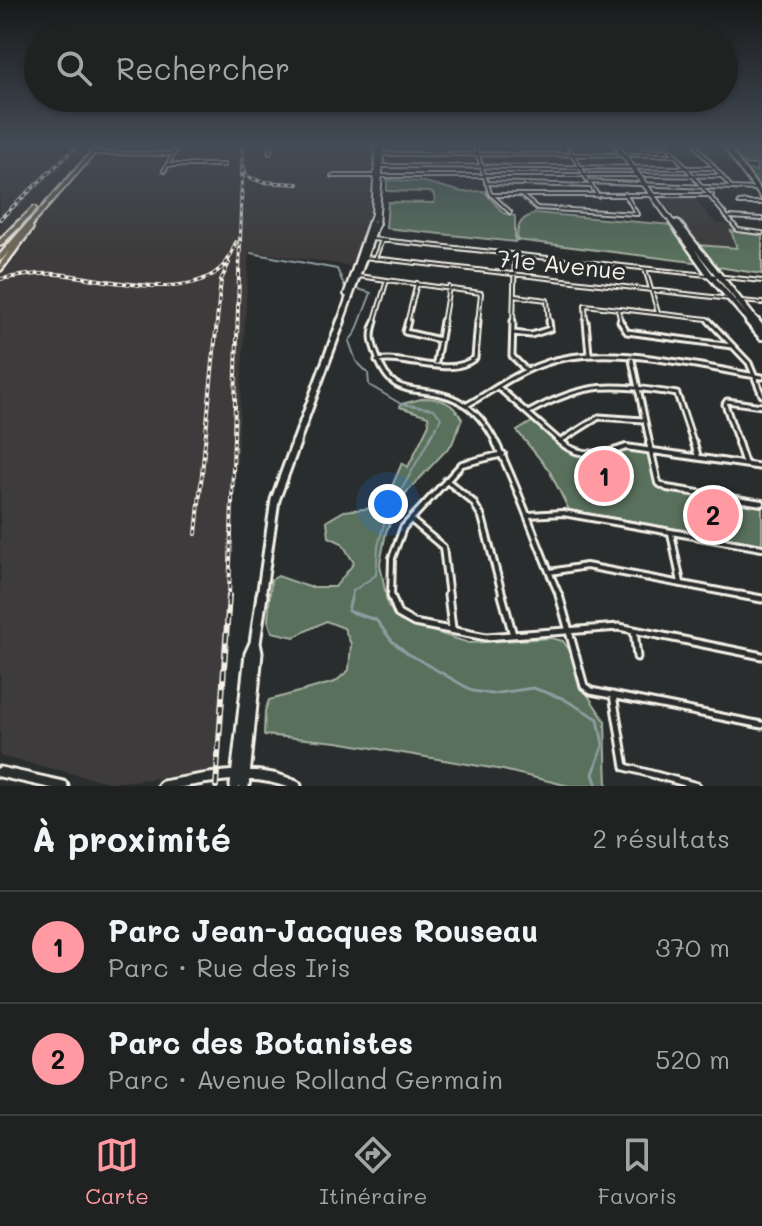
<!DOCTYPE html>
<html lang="fr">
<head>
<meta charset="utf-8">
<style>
	body { margin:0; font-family:Mali,sans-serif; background:#282a2a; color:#f1f3f6 }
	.you { position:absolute; left:388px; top:504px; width:28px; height:28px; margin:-20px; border:6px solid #fff; border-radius:50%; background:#1a73e8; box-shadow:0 0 0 12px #1a73e833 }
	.badge { display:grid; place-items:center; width:52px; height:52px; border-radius:50%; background:#ff9aa2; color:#111; font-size:26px; font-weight:700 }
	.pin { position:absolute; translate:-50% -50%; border:4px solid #fff; box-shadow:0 2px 8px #0006 }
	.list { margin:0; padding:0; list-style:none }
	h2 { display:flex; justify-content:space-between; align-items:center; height:104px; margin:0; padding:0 32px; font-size:34px }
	h2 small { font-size:26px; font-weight:400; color:#a2a4a5 }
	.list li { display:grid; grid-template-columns:52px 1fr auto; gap:24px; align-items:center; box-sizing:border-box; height:112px; padding:0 32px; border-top:2px solid #3d3f40 }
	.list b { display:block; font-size:30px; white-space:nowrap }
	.list p { margin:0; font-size:26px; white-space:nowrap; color:#a2a4a5 }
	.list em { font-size:26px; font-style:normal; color:#a2a4a5 }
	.icon { flex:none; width:44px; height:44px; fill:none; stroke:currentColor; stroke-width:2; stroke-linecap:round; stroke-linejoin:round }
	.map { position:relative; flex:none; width:762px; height:786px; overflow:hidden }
	.search { position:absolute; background:#202222; box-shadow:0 2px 6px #0004; left:24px; right:24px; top:24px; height:88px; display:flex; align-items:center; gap:20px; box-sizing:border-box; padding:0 28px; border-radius:44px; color:#a2a4a5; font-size:30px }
	.sheet { height:328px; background:#202222 }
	nav { display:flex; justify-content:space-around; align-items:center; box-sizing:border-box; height:112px; border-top:2px solid #3d3f40; background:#202222; font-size:22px; color:#a2a4a5 }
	nav a { display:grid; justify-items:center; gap:4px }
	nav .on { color:#ff9aa2 }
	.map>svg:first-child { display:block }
	.built { fill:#3e3b3a }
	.green { fill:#58705c; stroke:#a6b0a2; stroke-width:2 }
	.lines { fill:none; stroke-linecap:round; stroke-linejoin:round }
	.stream-far1 { stroke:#8e9c9f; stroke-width:2 }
	.stream { stroke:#8e9c9f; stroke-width:3 }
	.street-far3-casing { stroke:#f4f1e8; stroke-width:6 }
	.street-far2-casing { stroke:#f4f1e8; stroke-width:9 }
	.street-far1-casing { stroke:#f4f1e8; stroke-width:10 }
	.street-casing { stroke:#f4f1e8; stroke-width:11 }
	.secondary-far4-casing { stroke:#f4f1e8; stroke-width:8 }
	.secondary-far3-casing { stroke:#f4f1e8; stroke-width:10 }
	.secondary-far2-casing { stroke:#f4f1e8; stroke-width:12 }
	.secondary-far1-casing { stroke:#f4f1e8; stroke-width:13 }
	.secondary-casing { stroke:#f4f1e8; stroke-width:15 }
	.primary-far1-casing { stroke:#f4f1e8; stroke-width:8 }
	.primary-casing { stroke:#f4f1e8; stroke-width:10 }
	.street-far3 { stroke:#2a2d2e; stroke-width:2 }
	.street-far2 { stroke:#2a2d2e; stroke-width:3 }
	.street-far1 { stroke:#2a2d2e; stroke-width:4 }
	.street { stroke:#2a2d2e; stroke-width:5 }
	.secondary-far4 { stroke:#2a2d2e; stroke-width:4 }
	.secondary-far3 { stroke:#2a2d2e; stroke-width:5 }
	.secondary-far2 { stroke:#2a2d2e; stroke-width:6 }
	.secondary-far1 { stroke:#2a2d2e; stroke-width:7 }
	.secondary { stroke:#2a2d2e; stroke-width:9 }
	.primary-far1 { stroke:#726b5a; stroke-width:4 }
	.primary { stroke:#726b5a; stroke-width:5 }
	.rail-far1-casing { stroke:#f4f1e8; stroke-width:4 }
	.rail-casing { stroke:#f4f1e8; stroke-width:6 }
	.rail-far1 { stroke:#2a2d2e; stroke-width:2; stroke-dasharray:4; stroke-linecap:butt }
	.rail { stroke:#2a2d2e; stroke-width:3; stroke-dasharray:9; stroke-linecap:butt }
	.labels { text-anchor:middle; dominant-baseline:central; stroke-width:6; stroke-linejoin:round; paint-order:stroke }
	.far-street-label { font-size:24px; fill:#f4f1e8; stroke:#2a2d2e }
</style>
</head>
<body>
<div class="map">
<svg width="762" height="786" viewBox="0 0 762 786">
	<rect width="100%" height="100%" fill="#2a2d2e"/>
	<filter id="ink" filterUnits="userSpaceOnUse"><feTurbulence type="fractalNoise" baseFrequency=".0125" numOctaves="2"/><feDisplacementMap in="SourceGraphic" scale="16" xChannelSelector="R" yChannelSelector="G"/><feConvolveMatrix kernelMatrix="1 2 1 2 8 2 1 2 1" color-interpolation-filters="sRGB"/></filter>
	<g filter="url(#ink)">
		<path class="built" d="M0,146H377L371,213L365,236L350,266L249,251L226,652L216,772L112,783L0,756Z
			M659,195H692L715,223L732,225L737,232L732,231L738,248L696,245Z"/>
		<path class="green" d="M727,149L762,150V196L740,169L756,171L757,165L736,164Z
			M387,180L425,182L462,192L484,191L503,213L515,216V242L386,228L388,202L433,203L435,200L433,193L429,192L387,191Z
			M535,213L672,225L701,263L517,240C517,225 520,219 535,213Z
			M731,231L762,235V274L712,266L696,245L737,248Z
			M425,398C443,399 453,403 462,419L452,444L403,496L386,532L380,564L388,606L400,621L469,643L551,638L563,641L572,654L581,685L605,721L607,786H569L503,770L337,742L264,735L265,711L269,700L335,682L349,670L351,644L344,628L326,621L294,637L272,632L268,620L271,580L278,576L309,587H335L354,563L342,543L329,537L327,521L344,511L383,507L402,463L408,467L429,424L428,416L400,407L401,404Z
			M535,420L559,442L577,451L610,454L620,449L651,450L657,482L661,486L762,503V544L569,510L549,470L517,431Z"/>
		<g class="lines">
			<path class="stream-far1" d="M251,253L337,269L344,285
				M352,597L353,591L376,575L378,546L385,520L441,418L434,409L401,404L369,385L368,373L356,361L349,341L356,332L371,293L358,289"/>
			<path class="stream" d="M352,595L348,611L376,620L392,641L407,653L473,691L492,694L533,688L562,698L598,719L603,745L593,774L597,786"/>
			<defs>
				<path id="street-far3" d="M475,146L490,193L510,212
					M568,146L584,174
					M643,146H667
					M668,146L738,230L762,233
					M696,146L730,186
					M90,153L173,154
					M269,153L271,146
					M381,154L676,155
					M167,165H224
					M381,166L714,168
					M164,171L178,146
					M484,175H638
					M643,175L721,176
					M332,176H485
					M585,176L598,196
					M589,182L756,189
					M486,183L591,186
					M491,195H712
					M521,195L537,208L637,214L625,194
					M747,202L739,203H762
					M730,217L762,219
					M372,239L762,281
					M364,257L730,299
					M375,259L382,240
					M645,269L658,313
					M358,276L481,293L478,323
					M515,296L547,300L549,323
					M742,301L762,303
					M618,309L621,323
					M374,323L387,280
					M407,323L417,283
					M443,323L449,287
					M513,323L515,254
					M586,323L585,305L707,319L711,323"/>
				<path id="street-far2" d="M375,321C370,336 372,342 377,356C393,404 421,382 457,400C476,410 488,426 497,445
					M408,321L405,332L440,340
					M513,321L512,356L526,370
					M586,321L589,354
					M620,321L627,332L732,346
					M709,321L749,363L762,395
					M513,333L531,335L550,329L549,321
					M632,360L650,445
					M377,361C408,355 448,379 475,358L478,321
					M436,362L443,321
					M499,388L564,445
					M467,405C492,391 516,373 543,364C605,341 698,367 762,377
					M528,413C587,380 613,384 677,394L694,445
					M559,442L599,417L643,420
					M739,445L725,404L727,401L762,406"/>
				<path id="street-far1" d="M496,443C521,493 537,546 560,597
					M562,443C579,458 606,455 626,447L762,467
					M649,443L658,483L667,488L762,503
					M694,443L698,457
					M738,443L745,464
					M446,480L473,502L482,517L503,597
					M529,515L563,513L762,548
					M411,520L443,547L449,597
					M671,533L681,583
					M550,572L586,566L751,597
					M391,597L392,558L403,528L462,464L503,454"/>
				<path id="street" d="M391,595L398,614L414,623L486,637L619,627L762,656
					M448,595L452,628
					M502,595L513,635
					M559,595L584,686L591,691L762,725
					M740,595L762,599
					M634,630L637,657
					M613,695L625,767L697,786"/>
				<path id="secondary-far4" d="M617,146L674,225
					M725,146L762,196
					M370,225L374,214L378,146
					M376,225L382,146"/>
				<path id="secondary-far3" d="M673,223L710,275L751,323
					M677,223L757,323
					M347,294L371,223
					M340,323L376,223"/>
				<path id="secondary-far2" d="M749,321L762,336
					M755,321L762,329
					M295,445L341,321"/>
				<path id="secondary-far1" d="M261,597L275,500L296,443"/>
				<path id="secondary" d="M0,772L63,786
					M163,786C207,778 254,766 296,786
					M235,786L250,654L255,643L262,595
					M244,786L257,653L255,643"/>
				<path id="primary-far1" d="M18,225L34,209
					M29,225L99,146"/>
				<path id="primary" d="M0,243L20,223
					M0,258L31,223
					M0,268L30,228"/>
			</defs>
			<use href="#street-far3" class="street-far3-casing"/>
			<use href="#street-far2" class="street-far2-casing"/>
			<use href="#street-far1" class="street-far1-casing"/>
			<use href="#street" class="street-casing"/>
			<use href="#secondary-far4" class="secondary-far4-casing"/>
			<use href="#secondary-far3" class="secondary-far3-casing"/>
			<use href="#secondary-far2" class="secondary-far2-casing"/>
			<use href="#secondary-far1" class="secondary-far1-casing"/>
			<use href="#secondary" class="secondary-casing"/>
			<use href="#primary-far1" class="primary-far1-casing"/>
			<use href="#primary" class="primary-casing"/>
			<use href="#street-far3" class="street-far3"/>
			<use href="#street-far2" class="street-far2"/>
			<use href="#street-far1" class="street-far1"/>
			<use href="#street" class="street"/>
			<use href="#secondary-far4" class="secondary-far4"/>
			<use href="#secondary-far3" class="secondary-far3"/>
			<use href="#secondary-far2" class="secondary-far2"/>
			<use href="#secondary-far1" class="secondary-far1"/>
			<use href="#secondary" class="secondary"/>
			<use href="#primary-far1" class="primary-far1"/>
			<use href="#primary" class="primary"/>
			<defs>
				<path id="rail-far1" d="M244,167L246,176L262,182L298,184
					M0,219L77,146
					M0,279C18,276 37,273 56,274C102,277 190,305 225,264C230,259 233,249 236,242
					M196,534L221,280L229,263
					M229,597L243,146"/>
				<path id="rail" d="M216,786L229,595"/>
			</defs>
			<use href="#rail-far1" class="rail-far1-casing"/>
			<use href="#rail" class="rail-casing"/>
			<use href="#rail-far1" class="rail-far1"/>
			<use href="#rail" class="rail"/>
		</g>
	</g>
	<linearGradient id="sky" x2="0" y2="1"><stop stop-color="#171919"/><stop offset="0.57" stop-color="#444c57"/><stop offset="1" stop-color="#444c57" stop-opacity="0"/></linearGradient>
	<rect width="762" height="256" fill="url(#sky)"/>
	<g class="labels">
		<g class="far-street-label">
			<text transform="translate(562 264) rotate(6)">71e Avenue</text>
		</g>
	</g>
</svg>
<div class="you"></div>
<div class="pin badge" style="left:604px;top:476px">1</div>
<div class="pin badge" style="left:713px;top:515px">2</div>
<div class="search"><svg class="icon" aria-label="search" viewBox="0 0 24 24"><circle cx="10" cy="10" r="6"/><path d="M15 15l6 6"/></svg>Rechercher</div>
</div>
<section class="sheet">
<h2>À proximité<small>2 résultats</small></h2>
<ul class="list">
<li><span class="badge">1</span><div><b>Parc Jean-Jacques Rouseau</b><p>Parc · Rue des Iris</p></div><em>370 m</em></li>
<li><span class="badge">2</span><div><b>Parc des Botanistes</b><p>Parc · Avenue Rolland Germain</p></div><em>520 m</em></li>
</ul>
</section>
<nav>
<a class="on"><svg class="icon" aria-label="map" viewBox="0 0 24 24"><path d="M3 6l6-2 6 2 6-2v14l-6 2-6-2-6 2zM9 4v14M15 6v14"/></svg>Carte</a>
<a><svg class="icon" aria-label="directions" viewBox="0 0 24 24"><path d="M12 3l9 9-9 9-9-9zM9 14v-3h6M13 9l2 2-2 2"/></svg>Itinéraire</a>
<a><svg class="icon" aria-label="saved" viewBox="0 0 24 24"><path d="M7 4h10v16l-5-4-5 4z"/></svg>Favoris</a>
</nav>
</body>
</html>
